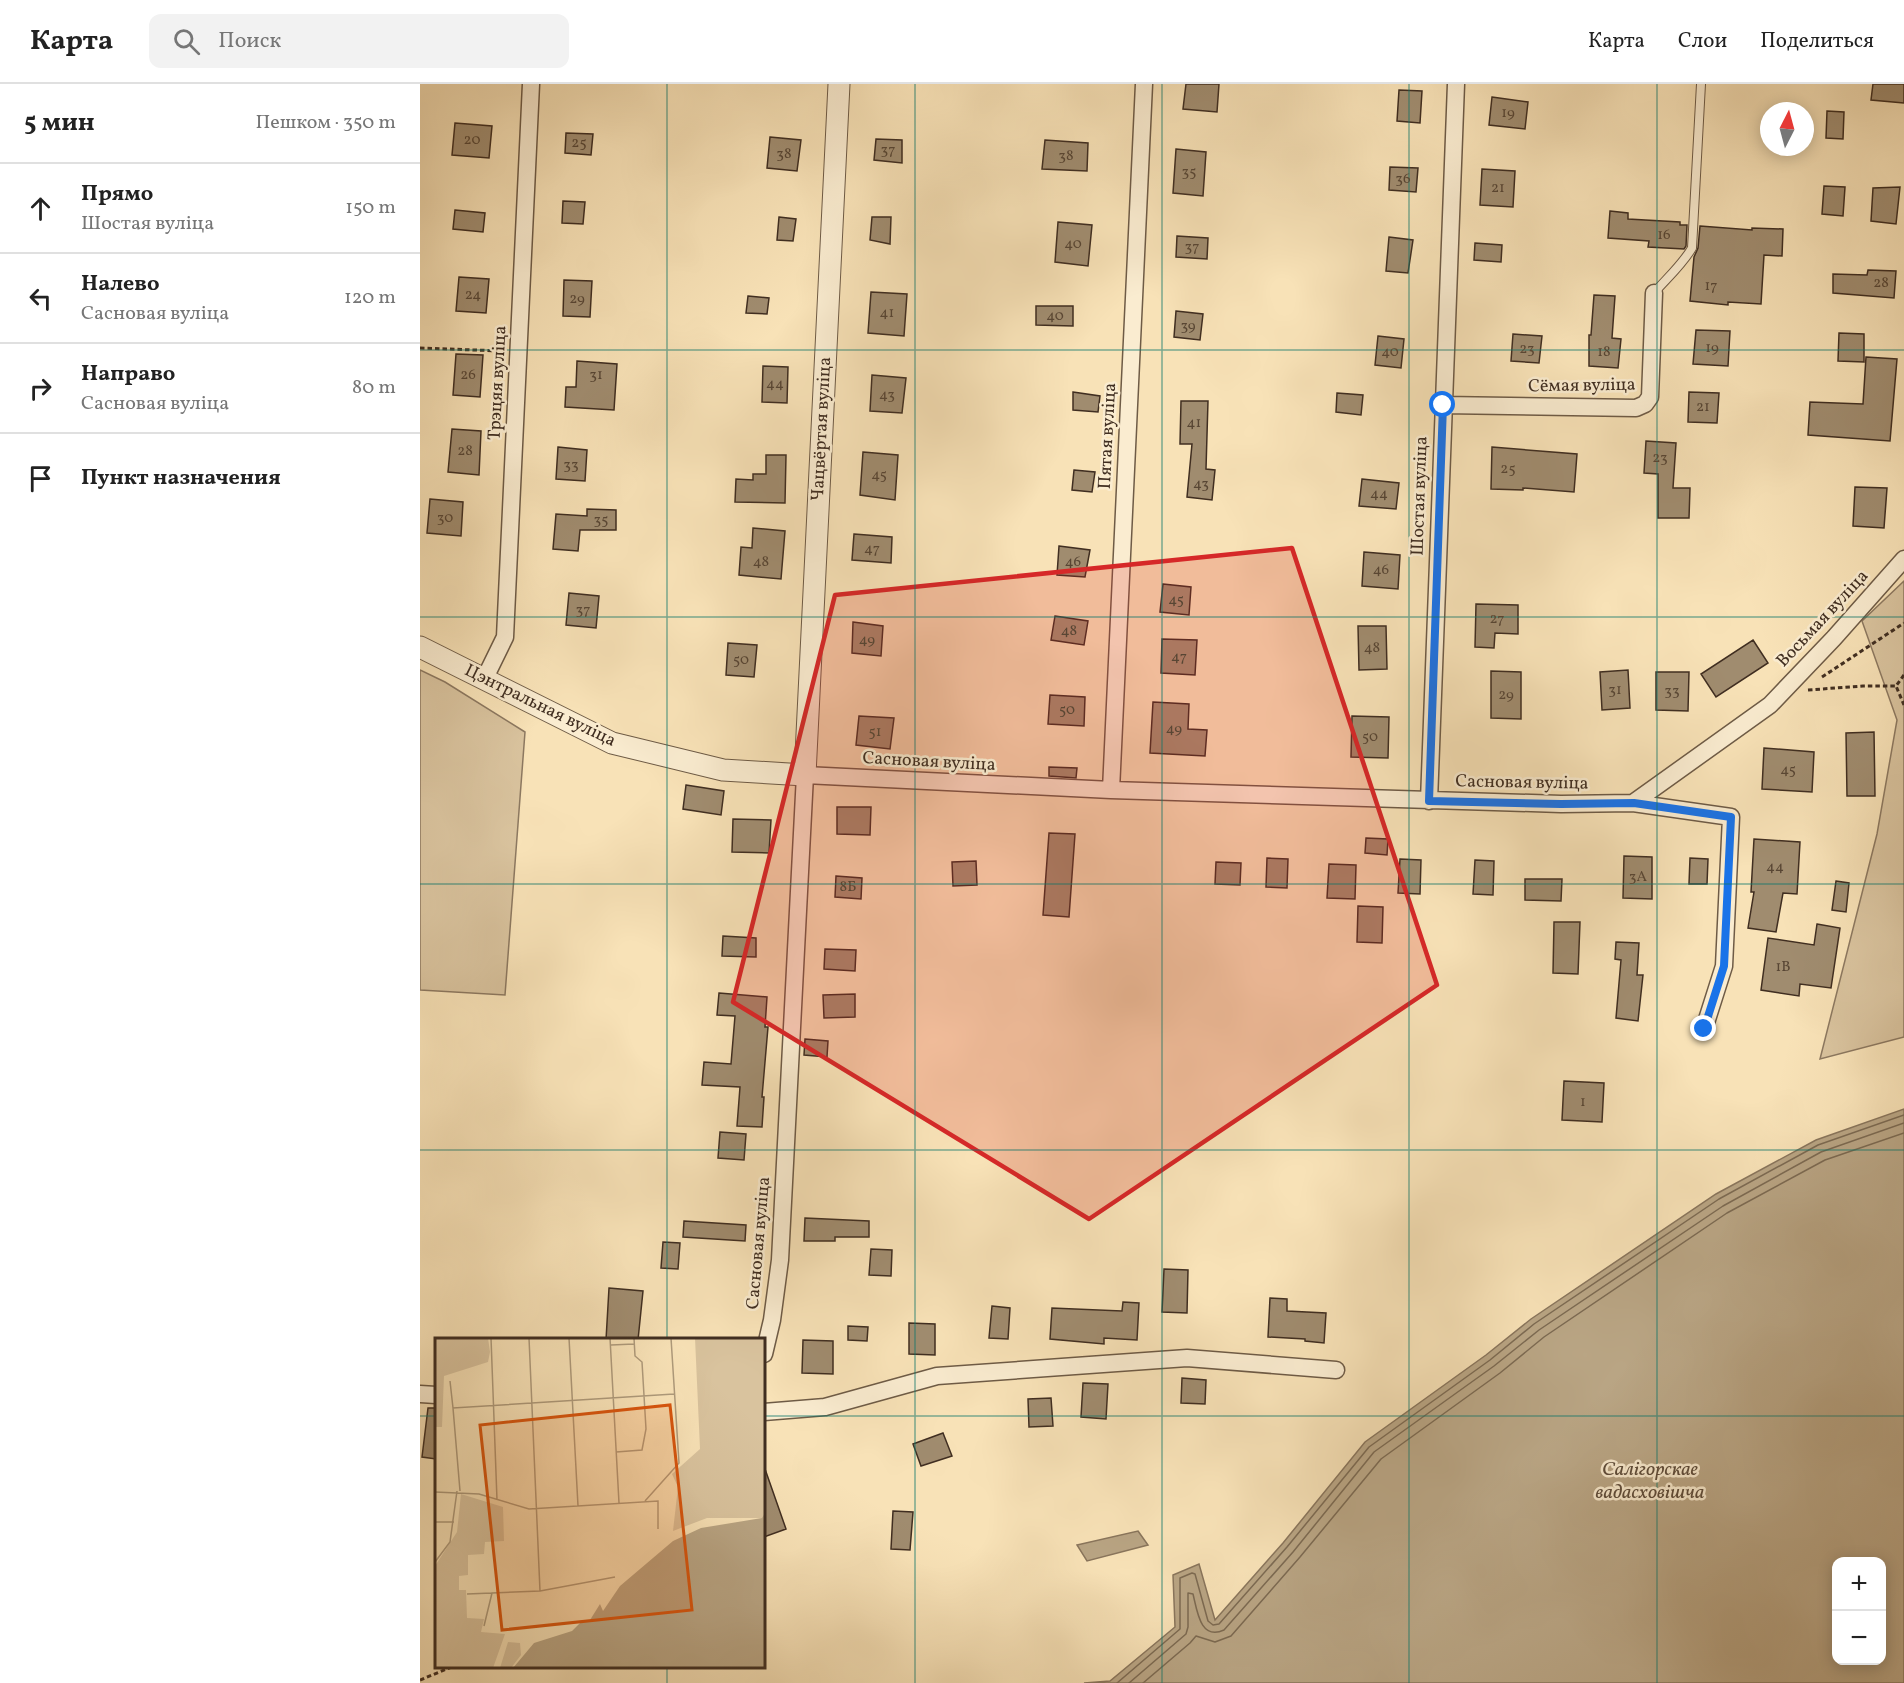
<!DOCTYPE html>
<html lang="ru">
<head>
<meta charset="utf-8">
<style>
	body { margin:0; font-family:Vollkorn,serif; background:#f2f2f2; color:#222 }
	.controls { position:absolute; right:18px; bottom:18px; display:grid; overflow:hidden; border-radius:12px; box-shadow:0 3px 15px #0003 }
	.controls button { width:54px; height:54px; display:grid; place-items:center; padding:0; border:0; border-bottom:2px solid #e0e0e0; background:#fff; color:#222; font:30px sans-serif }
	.compass { position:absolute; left:1340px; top:18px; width:54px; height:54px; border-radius:50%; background:#fff; box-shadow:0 3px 15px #0003; rotate:6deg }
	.stop { position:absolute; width:18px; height:18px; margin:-14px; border:4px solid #1a73e8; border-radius:50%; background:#fff }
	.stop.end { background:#1a73e8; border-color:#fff; box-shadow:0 2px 6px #0008 }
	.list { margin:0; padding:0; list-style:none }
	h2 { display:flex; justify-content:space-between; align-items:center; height:78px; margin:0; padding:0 24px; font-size:26px }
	h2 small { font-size:20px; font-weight:400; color:#767676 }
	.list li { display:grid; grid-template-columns:39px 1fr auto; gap:18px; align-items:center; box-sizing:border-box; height:90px; padding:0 24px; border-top:2px solid #e0e0e0 }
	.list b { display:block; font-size:22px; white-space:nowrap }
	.list p { margin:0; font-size:20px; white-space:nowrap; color:#767676 }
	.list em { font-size:20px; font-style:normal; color:#767676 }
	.icon { flex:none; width:33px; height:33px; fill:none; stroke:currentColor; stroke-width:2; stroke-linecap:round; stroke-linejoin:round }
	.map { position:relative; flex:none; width:1484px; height:1599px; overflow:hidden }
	header { display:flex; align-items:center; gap:36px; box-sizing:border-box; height:84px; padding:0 30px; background:#fff; border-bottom:2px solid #e0e0e0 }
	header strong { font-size:28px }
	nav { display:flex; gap:33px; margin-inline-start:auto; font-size:21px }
	.search { width:420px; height:54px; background:#f2f2f2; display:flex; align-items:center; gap:15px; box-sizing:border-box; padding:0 21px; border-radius:12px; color:#767676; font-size:22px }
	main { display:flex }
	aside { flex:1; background:#fff }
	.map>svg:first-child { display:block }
	.green { fill:#d9c39e; stroke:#8c7860; stroke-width:1.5 }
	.water { fill:#b9a584; stroke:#89755c; stroke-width:1.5; fill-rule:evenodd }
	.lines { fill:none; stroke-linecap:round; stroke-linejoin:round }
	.shore { stroke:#7c6a52; stroke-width:1.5 }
	.building { fill:#a08c6f; stroke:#402e21; stroke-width:1.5 }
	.service-casing { stroke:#6e5b46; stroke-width:10 }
	.minor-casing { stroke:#6e5b46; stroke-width:19 }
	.tertiary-casing { stroke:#6e5b46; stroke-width:23 }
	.path { stroke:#402e21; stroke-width:3; stroke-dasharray:4.5 3; stroke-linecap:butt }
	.service { stroke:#faecd0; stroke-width:8 }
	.minor { stroke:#faecd0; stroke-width:16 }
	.tertiary { stroke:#faecd0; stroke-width:21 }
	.route { stroke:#1a73e8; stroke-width:8 }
	.marked { fill:#d62828; fill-opacity:0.2; stroke:#d62828; stroke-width:4.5; stroke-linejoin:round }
	.grid { fill:none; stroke:#0f766e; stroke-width:1.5; stroke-opacity:0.55 }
	.labels { text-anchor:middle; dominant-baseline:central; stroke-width:5; stroke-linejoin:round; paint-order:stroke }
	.number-label { font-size:15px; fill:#584634 }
	.street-label { font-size:18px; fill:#402e21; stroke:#faecd0 }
	.water-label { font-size:20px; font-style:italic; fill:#5e4c3a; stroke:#faecd0 }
	.inset-road { fill:none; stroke:#ae9a7b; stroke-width:1.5 }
	.view { fill:#d7550e; fill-opacity:0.15; stroke:#d7550e; stroke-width:3 }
	.inset-edge { fill:none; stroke:#402e21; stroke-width:3 }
</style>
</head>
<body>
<header>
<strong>Карта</strong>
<div class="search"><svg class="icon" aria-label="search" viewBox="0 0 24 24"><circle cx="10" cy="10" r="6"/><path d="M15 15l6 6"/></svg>Поиск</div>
<nav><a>Карта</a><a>Слои</a><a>Поделиться</a></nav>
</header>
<main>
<aside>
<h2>5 мин<small>Пешком · 350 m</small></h2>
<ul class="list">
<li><svg class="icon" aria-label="ahead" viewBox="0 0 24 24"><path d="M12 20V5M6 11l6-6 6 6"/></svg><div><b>Прямо</b><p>Шостая вуліца</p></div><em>150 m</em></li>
<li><svg class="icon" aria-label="left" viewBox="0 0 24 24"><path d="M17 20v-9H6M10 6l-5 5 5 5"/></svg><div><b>Налево</b><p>Сасновая вуліца</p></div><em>120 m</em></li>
<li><svg class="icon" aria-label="right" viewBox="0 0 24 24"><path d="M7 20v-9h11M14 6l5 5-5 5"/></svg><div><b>Направо</b><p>Сасновая вуліца</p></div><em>80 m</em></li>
<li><svg class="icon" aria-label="arrive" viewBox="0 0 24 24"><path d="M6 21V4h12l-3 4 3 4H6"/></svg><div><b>Пункт назначения</b></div></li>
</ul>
</aside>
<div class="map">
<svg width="1484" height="1599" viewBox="0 0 1484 1599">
	<rect width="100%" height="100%" fill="#f8e2b7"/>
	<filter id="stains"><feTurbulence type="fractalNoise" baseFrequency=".00333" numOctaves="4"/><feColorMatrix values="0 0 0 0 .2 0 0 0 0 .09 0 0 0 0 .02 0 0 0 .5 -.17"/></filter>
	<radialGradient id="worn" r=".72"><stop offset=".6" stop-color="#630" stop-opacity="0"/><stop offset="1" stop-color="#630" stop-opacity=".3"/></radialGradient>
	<path class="green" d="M1484,497V953L1400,975L1457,750L1477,636L1442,537Z
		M0,586L25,598L105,648L85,911L0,906Z"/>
	<path class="water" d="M1484,1025V1599H664L690,1597L755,1543L753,1491L779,1480L795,1536L863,1459L945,1358L1066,1271L1111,1235L1296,1110L1396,1056ZM1416,1478H1462V1576H1416Z
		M718,1447L728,1461L667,1477L657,1461Z"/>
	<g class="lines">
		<path class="shore" d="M697,1599L760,1545V1494L772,1489L775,1490L788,1537L793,1541L799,1540L867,1463L949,1363L1070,1276L1114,1240L1299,1115L1398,1061L1484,1031
			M709,1599L766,1550L768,1543V1509L773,1510C777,1526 780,1557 804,1546L873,1468L954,1368L1074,1282L1119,1246L1303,1122L1401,1068L1484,1039
			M723,1599L770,1559L776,1552L795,1558L811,1552L880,1473L961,1375L1080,1289L1124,1253L1307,1129L1405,1076L1484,1049"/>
	</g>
	<path class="building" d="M766,0H799L797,28L763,25Z
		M1453,0H1484V19L1451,16Z
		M979,6L1002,7L1000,39L977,37Z
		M1072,13L1108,18L1105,45L1069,41Z
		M1407,27L1424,28L1423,55L1406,54Z
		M35,39L72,42L69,74L32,71Z
		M146,49L173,50L171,71L145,69Z
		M350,53L381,56L377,87L347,84Z
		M456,55L482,56V79L454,76Z
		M625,56L668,59L667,87L622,85Z
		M756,65L786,68L783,112L753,109Z
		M970,83L998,84L996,108L969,106Z
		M1062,85L1095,87L1093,123L1060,121Z
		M1404,102L1425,103L1423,132L1402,130Z
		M1480,103L1476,140L1451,137L1453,104Z
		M143,117L165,118L163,140L142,139Z
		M35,126L65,129L63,148L33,145Z
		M1190,127L1208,129V135L1260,138V141H1267L1266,162L1264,165L1228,163L1229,157L1188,154Z
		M359,133L376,135L373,157L357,156Z
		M452,133H471L470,160L450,156Z
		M638,138L672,141L668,182L635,178Z
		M1280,142L1332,146V144L1363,145L1362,172L1344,171L1341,220L1308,218V221L1270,217L1274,173L1278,164Z
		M757,152L788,154L787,175L756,173Z
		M969,153L993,156L988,189L966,187Z
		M1055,159L1082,161L1081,178L1054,176Z
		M1448,186L1476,187L1474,214L1413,209V190L1447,191Z
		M39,193L69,195L66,229L36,227Z
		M144,196L172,197L170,233L143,232Z
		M451,208L487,210L484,252L448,249Z
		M1174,211L1195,212L1192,254L1201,255L1198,284L1169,282V251H1171Z
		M328,212L349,214L347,230L326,229Z
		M616,222H653V242L616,241Z
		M756,227L783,230L780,256L754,253Z
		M1276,246L1310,247L1308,282L1273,280Z
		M1419,249L1444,250V278L1418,277Z
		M1093,250L1122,252L1119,279L1091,277Z
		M958,252L984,255L981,284L955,281Z
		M36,270L63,271L60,313L33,311Z
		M1446,273L1477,275L1470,357L1388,351L1390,318L1443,320Z
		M157,277L197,280L194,326L145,323L146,303H156Z
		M343,282L368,283L367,319L342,318Z
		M452,291L486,294L482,329L450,327Z
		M653,308L680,312L678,328L653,326Z
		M1269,308L1299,309L1297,339L1268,338Z
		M917,309L943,311L941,331L916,328Z
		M761,317H788L786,385L795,386L792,416L767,413L772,360H760Z
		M32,345L61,347L59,391L28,388Z
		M1226,357L1256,359L1253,404H1270L1269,434H1238V390L1224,389Z
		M138,363L167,366L165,397L136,395Z
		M1072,363L1157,370L1154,408L1103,404V406L1071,405Z
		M443,368L478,371L475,416L440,411Z
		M346,371H366L365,419L315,418L316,395L333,396V390H346Z
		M654,386L675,388L672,408L652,406Z
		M942,395L979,399L976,425L939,422Z
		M1435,403L1467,404L1464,444L1433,442Z
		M10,415L43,418L41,452L7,449Z
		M167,425L196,426V446H160L158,467L133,465L136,430L167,432Z
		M333,444L365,447L361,495L319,491L321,463L332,464Z
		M434,450L472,453L471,479L432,476Z
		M639,462L670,466L665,493L637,491Z
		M944,468L980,471L978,505L942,502Z
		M743,500L771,503L769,531L740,528Z
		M149,509L179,512L176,544L146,541Z
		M1056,520L1098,521V550L1075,549L1074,564L1055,563Z
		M635,532L668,537L664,561L631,556Z
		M433,538L463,542L461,572L432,569Z
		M938,542H966L967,585L939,586Z
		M742,555L777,556L775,591L741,589Z
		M1333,556L1348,579L1296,613L1281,590Z
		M308,559L337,561L334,593L306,591Z
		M1208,586L1210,624L1182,626L1180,588Z
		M1071,587L1101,588V635L1071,634Z
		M1236,588H1269L1268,627L1236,626Z
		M630,611L665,613L664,642L628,640Z
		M733,618L769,620L768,645L787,646L785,672L730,669Z
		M439,632L474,634L470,665L436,661Z
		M932,632L969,633L968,674L931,673Z
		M1454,648L1455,712H1427L1426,649Z
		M1344,664L1394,668L1392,708L1342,705Z
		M629,683L657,684L656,694L629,692Z
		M266,701L304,707L301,731L263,725Z
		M417,723H451L450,751L417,750Z
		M313,735L351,736L349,769L312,768Z
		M629,749L655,750L649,833L623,831Z
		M946,754L968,755L967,771L945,769Z
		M1334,755L1380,758L1377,810L1363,809L1356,848L1328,844L1334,808H1331Z
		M1204,772L1232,773V815L1203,814Z
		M847,774L868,775L867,804L846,803Z
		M1270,774L1288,775L1287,800H1269Z
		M980,775L1001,776L1000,810L978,809Z
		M1055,776L1074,777L1073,811L1053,810Z
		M556,777L557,801L533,802L532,778Z
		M796,778L821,779L820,801L795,800Z
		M909,780L936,781L935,815L907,814Z
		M416,792L442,794L441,815L415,813Z
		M1105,795H1142L1141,817L1105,816Z
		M1416,797L1429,799L1426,828L1412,826Z
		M938,822L963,823L962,859L937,858Z
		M1134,838H1160L1158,890L1133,889Z
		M1397,840L1420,844L1411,904L1380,900L1379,912L1341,906L1348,854L1394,861Z
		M303,852L336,854V873L302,872Z
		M1196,858L1219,859L1217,891H1223L1218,937L1196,934L1201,876L1195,875Z
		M405,865L436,866L435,887L404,885Z
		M299,909L347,913L345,943H348L342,1013H344L342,1043L317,1042L320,1003L282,1001L284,978L311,980L315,932L297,931Z
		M435,910V933L404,934L403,911Z
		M385,955L408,957L407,973L384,971Z
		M1144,997L1184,999L1182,1038L1142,1036Z
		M300,1048L326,1050L324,1076L298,1074Z
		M385,1134L449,1137V1153H415V1157H384Z
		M264,1137L326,1141L325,1157L263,1153Z
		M243,1158L260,1159L258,1185L241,1184Z
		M451,1165L472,1166L471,1192L449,1191Z
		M744,1185L768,1186L767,1229L742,1228Z
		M189,1204L223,1207L218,1256H186Z
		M850,1214L867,1215V1227L906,1229L904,1259L885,1257V1255L848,1253Z
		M703,1218L719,1219L717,1256L684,1254V1260L630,1255L632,1224L702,1227Z
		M572,1222L590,1224L588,1255L569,1254Z
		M489,1239L515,1240V1271L489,1270Z
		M428,1242L448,1243L447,1257L428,1256Z
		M383,1256L413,1257V1290L382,1289Z
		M762,1294L786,1296L785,1320L761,1319Z
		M663,1299L688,1300L686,1335L661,1333Z
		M631,1314L633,1342L609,1343L608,1315Z
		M8,1324H16V1375L2,1373Z
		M523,1349L532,1372L501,1382L493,1360Z
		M344,1385H345L366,1445L344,1453Z
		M473,1427L493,1428L490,1466L471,1465Z"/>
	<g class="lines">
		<defs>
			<path id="service" d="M1234,209C1247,194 1262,181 1272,164L1281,0"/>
			<path id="minor" d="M1023,321L1216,324L1225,320L1230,313L1234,209
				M64,596L85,553L111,0
				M691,706L724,0
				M1009,717L1036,0
				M1213,719L1350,621L1414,554L1484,475
				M344,1270L352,1236L360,1176L385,691L691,706L1141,720L1213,719L1311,733L1304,882L1284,945
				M0,1310L16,1311
				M344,1328L405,1323L517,1292L767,1274L916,1286"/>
			<path id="tertiary" d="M0,563L192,659L303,686L385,691L419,0"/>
		</defs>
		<use href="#service" class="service-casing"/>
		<use href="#minor" class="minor-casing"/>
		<use href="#tertiary" class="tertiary-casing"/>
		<path class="path" d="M0,264L82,267
			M1484,591L1476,602L1484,621
			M1402,593L1484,539
			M1388,606L1443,602H1476
			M0,1596L34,1582"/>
		<use href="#service" class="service"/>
		<use href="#minor" class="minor"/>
		<use href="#tertiary" class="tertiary"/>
	</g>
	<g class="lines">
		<path class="route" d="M1023,321L1009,717L1141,720L1214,719L1311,733L1304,882L1284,945"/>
	</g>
	<path class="marked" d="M872,464L1017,901L669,1135L313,918L415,511Z"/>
	<path class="grid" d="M247,0V1256M495,0V1599M742,0V1599M989,0V1599M1237,0V1599M0,266H1484M0,533H1484M0,800H1484M0,1066H1484M0,1332H16M344,1332H1484M247,1582V1599"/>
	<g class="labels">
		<g class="number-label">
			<text x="1088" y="29">19</text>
			<text x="52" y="56">20</text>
			<text x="159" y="59">25</text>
			<text x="468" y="66">37</text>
			<text x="364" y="70">38</text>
			<text x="646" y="72">38</text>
			<text x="769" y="88">35</text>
			<text x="983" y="95">36</text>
			<text x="1078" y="104">21</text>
			<text x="1244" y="151">16</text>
			<text x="653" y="160">40</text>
			<text x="772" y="163">37</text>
			<text x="1461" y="199">28</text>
			<text x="1291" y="202">17</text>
			<text x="53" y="211">24</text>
			<text x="157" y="215">29</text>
			<text x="467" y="229">41</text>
			<text x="635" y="232">40</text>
			<text x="768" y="242">39</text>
			<text x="1292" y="264">19</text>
			<text x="1107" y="265">23</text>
			<text x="970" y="268">40</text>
			<text x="1184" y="268">18</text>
			<text x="48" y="291">26</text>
			<text x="176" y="291">31</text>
			<text x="355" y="300">44</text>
			<text x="467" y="311">43</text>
			<text x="1283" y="323">21</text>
			<text x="774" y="339">41</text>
			<text x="45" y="367">28</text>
			<text x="1240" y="374">23</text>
			<text x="151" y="381">33</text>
			<text x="1088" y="385">25</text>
			<text x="459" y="391">45</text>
			<text x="781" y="400">43</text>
			<text x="959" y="410">44</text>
			<text x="25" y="434">30</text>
			<text x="181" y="436">35</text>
			<text x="452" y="465">47</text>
			<text x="341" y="478">48</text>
			<text x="653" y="478">46</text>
			<text x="961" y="486">46</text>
			<text x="756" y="516">45</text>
			<text x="163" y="526">37</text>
			<text x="1077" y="535">27</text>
			<text x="649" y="547">48</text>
			<text x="447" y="556">49</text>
			<text x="952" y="564">48</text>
			<text x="759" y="573">47</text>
			<text x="321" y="576">50</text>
			<text x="1195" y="606">31</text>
			<text x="1252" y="607">33</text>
			<text x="1086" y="611">29</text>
			<text x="647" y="626">50</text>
			<text x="754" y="645">49</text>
			<text x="455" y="648">51</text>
			<text x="950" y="653">50</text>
			<text x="1368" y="686">45</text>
			<text x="1355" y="783">44</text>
			<text x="1218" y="793">3А</text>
			<text x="428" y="803">8Б</text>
			<text x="1363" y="883">1В</text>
			<text x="1163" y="1018">1</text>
		</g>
		<g class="street-label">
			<text transform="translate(78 299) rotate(-87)">Трэцяя вуліца</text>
			<text transform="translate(1162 302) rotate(-1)">Сёмая вуліца</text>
			<text transform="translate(402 345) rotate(-87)">Чацвёртая вуліца</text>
			<text transform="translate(688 352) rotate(-87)">Пятая вуліца</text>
			<text transform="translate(1000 412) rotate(-88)">Шостая вуліца</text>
			<text transform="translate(1403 535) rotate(-47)">Восьмая вуліца</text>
			<text transform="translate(120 622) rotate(26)">Цэнтральная вуліца</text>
			<text transform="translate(509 678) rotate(3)">Сасновая вуліца</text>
			<text transform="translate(1102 699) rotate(1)">Сасновая вуліца</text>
			<text transform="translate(339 1159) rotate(-85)">Сасновая вуліца</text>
		</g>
		<g class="water-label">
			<text x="1230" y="1386">Салігорскае<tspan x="1230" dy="23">вадасховішча</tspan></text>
		</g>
	</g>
	<g transform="translate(15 1254)">
		<rect width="330" height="330" fill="#f8e2b7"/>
		<path d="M0,0H53L55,14L53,24L9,38L7,89H0ZM260,0H330V175L328,180H272L238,193L243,149L237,136L265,111ZM26,156L68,169L69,203L50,204L49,216L33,217V237L24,238V252H31L32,280L49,281L46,294L70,296L58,330H0V228L22,194ZM73,304L85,305L86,317L76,330H65Z" fill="#d9c39e"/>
		<path d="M330,175V330H78L99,305L137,293L146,284L155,282L165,266L168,273L185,248L238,203L266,190L327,180Z" fill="#b9a584"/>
		<path class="inset-road" d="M56,0L62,162M94,0L105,253M134,0L143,168M175,0L184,165M176,7L199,6M15,43L18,70L239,56M18,70L25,153M181,114L207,112L211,91L207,24L200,18L199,0M0,154L44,156L94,171L223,163V191M210,163L244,125L236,0M0,184H19M0,224L15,204L22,153M32,256L57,255M49,288L57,255L105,253L180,239"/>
		<path class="view" d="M235,67L257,272L67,292L45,87Z"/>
		<rect width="330" height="330" class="inset-edge"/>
	</g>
	<rect width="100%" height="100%" filter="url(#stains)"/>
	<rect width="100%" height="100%" fill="url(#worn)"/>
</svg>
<div class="controls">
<button>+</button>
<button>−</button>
</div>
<svg class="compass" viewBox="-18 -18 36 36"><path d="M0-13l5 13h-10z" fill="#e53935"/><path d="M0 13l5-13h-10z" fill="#767676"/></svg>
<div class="stop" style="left:1023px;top:321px"></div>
<div class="stop end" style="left:1284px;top:945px"></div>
</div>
</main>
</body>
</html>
